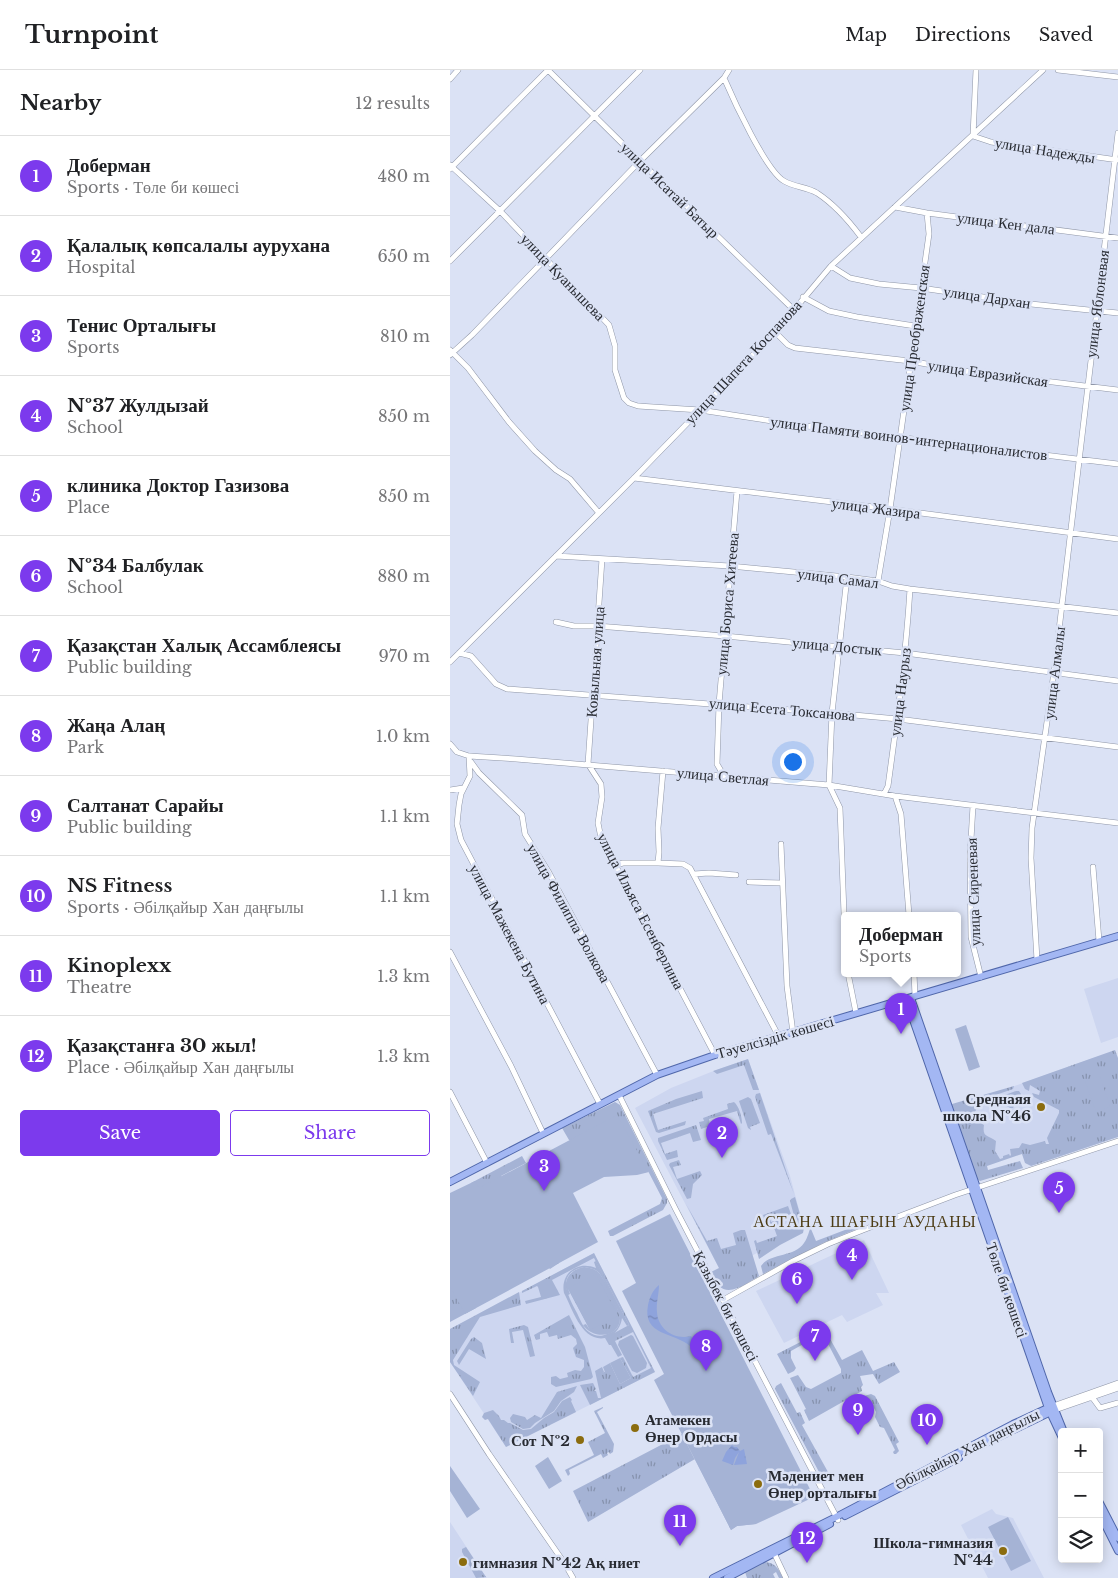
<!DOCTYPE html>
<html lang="en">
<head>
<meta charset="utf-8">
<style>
	body { margin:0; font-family:"Libre Baskerville",serif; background:#f2f2f2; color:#202124 }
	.controls { position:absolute; right:15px; bottom:15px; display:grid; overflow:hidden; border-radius:5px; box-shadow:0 2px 12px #0003 }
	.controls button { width:45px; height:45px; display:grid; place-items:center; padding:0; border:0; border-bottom:1px solid #e0e0e0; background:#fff; color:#202124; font:25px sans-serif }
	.you { position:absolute; left:342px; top:691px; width:18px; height:18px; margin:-12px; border:4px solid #fff; border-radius:50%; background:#1a73e8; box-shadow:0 0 0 8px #1a73e833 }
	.badge { display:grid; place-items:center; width:32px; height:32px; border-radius:50%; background:#7c3aed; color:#fff; font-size:16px; font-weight:700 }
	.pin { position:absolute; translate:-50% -41px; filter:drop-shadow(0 1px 2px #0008) }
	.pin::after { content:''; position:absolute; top:26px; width:18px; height:15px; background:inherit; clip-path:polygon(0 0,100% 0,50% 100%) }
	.popup { position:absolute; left:391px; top:842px; width:120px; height:65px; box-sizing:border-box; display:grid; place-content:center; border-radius:5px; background:#fff; filter:drop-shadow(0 1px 4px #0005); font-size:16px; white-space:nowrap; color:#757577 }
	.popup b { font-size:19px; color:#202124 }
	.popup::after { content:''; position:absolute; left:50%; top:100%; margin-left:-10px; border:10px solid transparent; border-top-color:#fff }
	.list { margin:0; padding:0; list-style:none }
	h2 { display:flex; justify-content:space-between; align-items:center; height:65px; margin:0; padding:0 20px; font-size:21px }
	h2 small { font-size:16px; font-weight:400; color:#757577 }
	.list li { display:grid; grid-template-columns:32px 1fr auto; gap:15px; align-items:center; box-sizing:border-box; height:80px; padding:0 20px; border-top:1px solid #e0e0e0 }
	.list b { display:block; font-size:19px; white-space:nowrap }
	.list p { margin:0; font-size:16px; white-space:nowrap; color:#757577 }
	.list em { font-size:16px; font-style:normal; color:#757577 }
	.actions { display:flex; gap:10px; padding:15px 20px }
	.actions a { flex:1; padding:11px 0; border:1px solid #7c3aed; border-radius:5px; text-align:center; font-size:18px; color:#7c3aed }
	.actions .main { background:#7c3aed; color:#fff }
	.icon { flex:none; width:28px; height:28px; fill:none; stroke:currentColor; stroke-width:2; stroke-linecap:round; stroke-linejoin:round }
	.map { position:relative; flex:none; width:668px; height:1508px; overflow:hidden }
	header { display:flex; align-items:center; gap:30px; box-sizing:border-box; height:70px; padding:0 25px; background:#fff; border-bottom:1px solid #e0e0e0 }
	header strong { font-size:24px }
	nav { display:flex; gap:28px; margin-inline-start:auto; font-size:18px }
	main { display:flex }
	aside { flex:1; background:#fff }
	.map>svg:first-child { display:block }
	.built { fill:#cdd6f0 }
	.grass { fill:url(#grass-tufts) }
	.park { fill:#a5b3d5; fill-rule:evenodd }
	.water { fill:url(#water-ripples) }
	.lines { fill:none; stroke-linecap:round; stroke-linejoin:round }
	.minor-casing { stroke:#8f96a7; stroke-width:6 }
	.major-casing { stroke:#5067aa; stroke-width:8 }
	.minor { stroke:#fff; stroke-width:5 }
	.major { stroke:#a3b7f3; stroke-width:6 }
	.poi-dot { fill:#8b6c0e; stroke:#dbe2f5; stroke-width:2 }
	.labels { text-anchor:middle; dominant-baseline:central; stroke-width:5; stroke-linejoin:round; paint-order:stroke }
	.street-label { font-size:15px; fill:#282b32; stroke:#dbe2f5 }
	.poi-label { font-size:15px; font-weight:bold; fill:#282b32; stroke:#dbe2f5; text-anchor:end }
	.neighbourhood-label { font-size:16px; letter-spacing:1px; fill:#4c3c15; stroke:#dbe2f5 }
</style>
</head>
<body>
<header>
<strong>Turnpoint</strong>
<nav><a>Map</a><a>Directions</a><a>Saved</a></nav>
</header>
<main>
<aside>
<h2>Nearby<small>12 results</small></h2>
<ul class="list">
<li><span class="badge">1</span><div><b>Доберман</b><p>Sports · Төле би көшесі</p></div><em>480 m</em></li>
<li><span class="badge">2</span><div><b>Қалалық көпсалалы аурухана</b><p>Hospital</p></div><em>650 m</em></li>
<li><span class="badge">3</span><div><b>Тенис Орталығы</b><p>Sports</p></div><em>810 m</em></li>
<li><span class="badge">4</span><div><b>№37 Жулдызай</b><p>School</p></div><em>850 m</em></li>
<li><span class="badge">5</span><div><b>клиника Доктор Газизова</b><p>Place</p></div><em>850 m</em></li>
<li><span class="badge">6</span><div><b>№34 Балбулак</b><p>School</p></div><em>880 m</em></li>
<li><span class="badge">7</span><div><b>Қазақстан Халық Ассамблеясы</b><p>Public building</p></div><em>970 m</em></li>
<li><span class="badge">8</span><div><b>Жаңа Алаң</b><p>Park</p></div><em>1.0 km</em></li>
<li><span class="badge">9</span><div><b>Салтанат Сарайы</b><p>Public building</p></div><em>1.1 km</em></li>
<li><span class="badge">10</span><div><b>NS Fitness</b><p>Sports · Әбілқайыр Хан даңғылы</p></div><em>1.1 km</em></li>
<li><span class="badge">11</span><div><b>Kinoplexx</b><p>Theatre</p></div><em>1.3 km</em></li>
<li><span class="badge">12</span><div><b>Қазақстанға 30 жыл!</b><p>Place · Әбілқайыр Хан даңғылы</p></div><em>1.3 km</em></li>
</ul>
<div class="actions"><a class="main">Save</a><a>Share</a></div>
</aside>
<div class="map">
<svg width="668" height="1508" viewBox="0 0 668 1508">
	<defs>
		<pattern id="grass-tufts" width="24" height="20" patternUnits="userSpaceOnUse" patternTransform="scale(1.25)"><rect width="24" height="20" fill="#a5b3d5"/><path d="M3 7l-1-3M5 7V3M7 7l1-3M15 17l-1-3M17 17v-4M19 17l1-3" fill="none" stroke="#8692ad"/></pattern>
		<pattern id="water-ripples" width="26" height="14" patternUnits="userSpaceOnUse" patternTransform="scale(1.25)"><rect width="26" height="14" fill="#8ea3dc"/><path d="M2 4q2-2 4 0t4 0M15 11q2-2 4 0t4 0" fill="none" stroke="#7485b3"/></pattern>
	</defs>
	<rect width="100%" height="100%" fill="#dbe2f5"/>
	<path class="built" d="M668,908V967L651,973L634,919Z
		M649,986L668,1054L535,1094L514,1034Z
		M298,989L340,1106L354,1158L271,1202L185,1038L221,1018L261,1002Z
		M414,1170L439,1223H426L433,1235L397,1252L392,1245L334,1273L306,1221Z
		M144,1183L205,1302L56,1377L0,1292V1259Z
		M542,1439L546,1444L563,1448L594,1508H538L511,1455Z
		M0,1452L36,1507L37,1508H0Z"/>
	<path class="grass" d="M665,980L668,988V1067L581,1096L575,1093L572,1084L537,1096L538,1100L570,1091L573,1098L530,1111L527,1109L502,1037V1034L564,1016L563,1019L531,1030L522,1048L534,1055C532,1068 538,1065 546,1071L545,1081L550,1089L553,1088V1086L559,1084L560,1086L561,1085L560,1079L569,1078L572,1073L580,1075L595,1071L596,1074H599L597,1068L609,1043V1040L584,1027L582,1023L589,1025L590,1021L580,1015L579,1021L575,1019L572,1013Z
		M298,989L309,1020H303L294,995L267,1004L263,1001Z
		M252,1021L253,1028L203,1044L208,1060L236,1051L235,1055L209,1063L206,1062L198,1041L226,1029Z
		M566,1021H569L571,1024L563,1038H560L547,1031L549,1027Z
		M310,1023L344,1124L321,1064L318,1065L305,1027L306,1024Z
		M298,1027L301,1029L310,1053L300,1057L301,1060L298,1058L289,1031Z
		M165,1032L170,1035L217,1129V1133L213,1140L163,1166H160L158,1161L210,1134L212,1128L198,1101L119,1070L112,1058Z
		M284,1032C289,1036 292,1047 292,1053L291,1054L287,1041L259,1049L260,1056L251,1059L249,1052L254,1051L253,1048L278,1039L277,1034Z
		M246,1055L251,1070L243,1072L240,1063L211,1073L215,1084L227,1080L228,1087L217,1090L208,1071V1068Z
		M72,1086L76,1093L51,1106L109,1193L100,1199L25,1121L21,1113Z
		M229,1090L231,1095L223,1097L227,1109L250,1101L252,1105L243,1114L241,1128L237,1129L219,1095L220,1093Z
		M345,1127L354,1158L353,1163L330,1175L309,1189L304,1171L306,1170L307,1173L327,1166L323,1155L317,1157L315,1151L320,1149L321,1152L327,1150L325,1145L314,1148L313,1145L338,1136L341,1144L332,1148L335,1156L346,1153L340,1131L341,1129Z
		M236,1134L257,1171L267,1168L271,1179L286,1175L283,1163L291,1160H295L309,1206C299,1212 280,1227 269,1216C265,1213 263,1206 261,1202L269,1198Z
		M362,1154L363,1157L361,1159L366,1171L408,1155L409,1158L373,1173L313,1204L311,1196C321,1182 344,1188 354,1173C358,1168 359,1160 362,1154Z
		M144,1183L205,1302L140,1335L130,1315L143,1313L146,1319L144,1321H146L148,1328H151L145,1301L152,1297L154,1302L151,1304L159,1299L155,1302L153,1297L160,1293L170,1314L181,1308L170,1288L173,1287L183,1307L201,1298L183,1262L165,1271L172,1285L168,1287L161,1275H159L155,1268L179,1255L144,1188L102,1210L110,1225L76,1234L75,1231L91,1227L88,1217L87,1216L72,1223V1221Z
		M0,1187L26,1238L0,1252Z
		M134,1197C139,1198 144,1198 148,1202C154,1207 170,1240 170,1248C170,1268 143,1270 133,1255L136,1254L140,1260L118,1219L120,1224L118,1225C112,1211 119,1200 134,1197Z
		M69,1222L71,1235L30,1247L3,1290L4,1295L30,1312L23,1326L0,1292V1259Z
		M119,1245L135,1277L143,1307L141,1309L106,1317L101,1314V1307L106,1306L110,1309L118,1307L117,1303L125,1300L131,1301L134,1297V1290L126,1287L123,1278L127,1274L126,1269L121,1265L108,1269L107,1265L99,1267L97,1262L90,1264V1269L86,1270L84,1265Z
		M74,1255L78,1257L85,1286L80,1287L73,1260L62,1262L64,1273H61L59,1259Z
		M366,1264V1267L341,1281V1288L346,1298L344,1301L338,1304L327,1284Z
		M373,1264L379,1267L392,1290L412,1280L423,1301L444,1292L450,1302L429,1314L423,1304L410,1306L413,1315L411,1317L412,1321L359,1351L354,1340L356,1339L340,1308L348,1305L356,1317L361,1319L391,1303V1299Z
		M24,1267L32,1273L36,1289L19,1279L9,1295L7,1291L21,1269Z
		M331,1313L347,1343L350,1342L355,1353L352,1355L378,1402L373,1404L369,1402L325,1319L326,1316Z
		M127,1316L124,1322L111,1331L104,1341L85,1353L80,1358L73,1359L61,1352L60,1348L63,1344L75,1347L77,1350L85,1345L91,1348L107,1322Z
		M421,1324L425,1326L449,1372L446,1374L449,1381L446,1384H444L443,1382L445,1380L434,1358L430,1357L425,1347L426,1342L421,1332H419L414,1326Z
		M120,1327L122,1330L121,1331L126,1342L56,1377L38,1349L35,1350L32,1347L34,1343L43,1340L49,1346L51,1350H54L58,1353H60L73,1360L81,1359L94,1348L104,1342L112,1331Z
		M153,1337V1338L147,1342L164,1374L163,1382L160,1384L159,1382L157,1383L158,1385L153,1388L151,1384L119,1400L120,1404L118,1406L115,1400L144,1385L138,1372L155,1363L144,1341Z
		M232,1364L244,1388L303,1450L306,1454L287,1456L281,1460L245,1389L138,1452L123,1421Z
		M16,1477L36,1507L26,1508L12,1482V1479Z
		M313,1492C325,1492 328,1498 333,1508H329L326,1502L323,1504L325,1508H297L295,1502Z"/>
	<path class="park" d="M516,955L530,997L519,1001L505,959Z
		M650,1006L660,1037L646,1042L635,1011Z
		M167,1045L199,1102L187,1105L154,1107L123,1123L148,1172L15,1244L0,1216V1123L25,1111L29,1118Z
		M220,1144L364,1427L306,1454L287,1456L281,1460L204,1310L214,1304L172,1221L186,1213L166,1171Z
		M146,1191L179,1255L177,1256L172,1248C171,1256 166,1264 159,1267C133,1276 123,1240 114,1223C110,1204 127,1190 146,1198L144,1192ZM134,1197C139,1198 144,1198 148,1202C153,1207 156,1216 159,1222C166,1236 180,1257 157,1264C151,1267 144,1266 139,1262C133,1258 130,1249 127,1243C118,1226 105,1203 134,1197Z
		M146,1204L168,1246L140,1260L118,1218Z
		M181,1265L183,1266L197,1293L196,1298L187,1303L182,1301L168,1275L169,1271Z
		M170,1288L181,1308L170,1314L160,1293Z
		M98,1387L112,1411L99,1419L85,1396Z
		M0,1396L30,1439L17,1448L0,1421Z
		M558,1447L581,1491L561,1501L538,1457Z"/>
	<path class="water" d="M209,1215C209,1224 206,1233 207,1242C208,1260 225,1270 241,1266L245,1273L240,1276C224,1262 192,1266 198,1235C200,1227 202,1221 209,1215Z
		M282,1375L284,1377H287L290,1381L294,1379L297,1394L284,1395L289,1382L285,1388L283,1395L272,1391L276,1382Z"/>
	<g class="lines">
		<defs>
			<path id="minor" d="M98,0L190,91L344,240
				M279,0L274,8C283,29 316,101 334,111C344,117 357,117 367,123C384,134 399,151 411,167
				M526,0L523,66L541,72L668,90
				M608,0L668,7
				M0,9L8,0
				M0,95L50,141L159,255L165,276V300L174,328L179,333L188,336L250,340L348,355L668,394
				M0,99L98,0
				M445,137L477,143L668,168
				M0,191L190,0
				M381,196L400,208L429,214L471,218L581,234L668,243
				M353,227L379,241L407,247L465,256
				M325,262L338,275L345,278L460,291L520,302L668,320
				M0,280L18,298L59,352L85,381L106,400L120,409L149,443
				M0,285L22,265L190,91L274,8
				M184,408L440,439L668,469
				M106,486L280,496L397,507L428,511L442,516L460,519L668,543
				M152,489L138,694L151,714L152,727L148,753L151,768L265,985
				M428,511L440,439L479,164L477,143
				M106,552L124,556H147L275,566L455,583L668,611
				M9,583L21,586L46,614L57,619L382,643L448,649L668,677
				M0,592L184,408L291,298L344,240L381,196L593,0
				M0,674L7,682L19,686L66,689L379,715L445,726L668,753
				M19,686L20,706L11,724L9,735L7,754L11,770L150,1034
				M21,692L29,703L72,745L75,764L98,801L207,1005
				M213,701L208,758L209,782L208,793L233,794L240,798L329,967
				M274,706L267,694L269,634L287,421
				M0,720L13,718
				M434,724L438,716C447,650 456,585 460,519
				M445,726L451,744L459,845
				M523,736L520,786L521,867L531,907
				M331,774L337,916L343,963
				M166,795L173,793H208
				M643,797L649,871
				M244,804L259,803L286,805
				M299,812L332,813
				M395,870L390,738L379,715L382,643L397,507
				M0,882L61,996L93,1063
				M587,890L581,788L582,758L604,602L668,63
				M398,903L406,943
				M464,903L465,926
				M0,1022L37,1093
				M169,1025L225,1138L388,1450
				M273,1230L343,1191L378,1174L413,1160L505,1125L668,1071
				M0,1324L39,1384L115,1494L123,1508
				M642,1327L650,1338L668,1333
				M603,1336L668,1313
				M605,1340L668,1318
				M324,1483L336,1508"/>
			<path id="major" d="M461,928L598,1322L614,1362
				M454,930L461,944L598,1338L612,1368
				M0,1112L207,1005L265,985L668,866
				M528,1377L603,1341
				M649,1431L668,1468
				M649,1443L668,1481
				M395,1446L509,1388
				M263,1508L386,1447L563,1354L602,1336
				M277,1508L380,1454"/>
		</defs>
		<use href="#minor" class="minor-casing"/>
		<use href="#major" class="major-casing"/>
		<use href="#minor" class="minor"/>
		<use href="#major" class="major"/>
	</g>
	<g class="poi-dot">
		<circle cx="591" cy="1037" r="5"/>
		<circle cx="185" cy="1358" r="5"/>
		<circle cx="130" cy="1370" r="5"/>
		<circle cx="308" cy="1414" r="5"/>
		<circle cx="553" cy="1481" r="5"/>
		<circle cx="13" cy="1492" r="5"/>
	</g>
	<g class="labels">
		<g class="street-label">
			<text transform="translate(595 80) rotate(9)">улица Надежды</text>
			<text transform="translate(220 120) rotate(44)">улица Исатай Батыр</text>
			<text transform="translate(556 153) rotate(7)">улица Кен дала</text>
			<text transform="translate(113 207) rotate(46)">улица Куанышева</text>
			<text transform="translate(537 227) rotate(8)">улица Дархан</text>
			<text transform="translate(647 234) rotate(-83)">улица Яблоневая</text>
			<text transform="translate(464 268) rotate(-82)">улица Преображенская</text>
			<text transform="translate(293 292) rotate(-47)">улица Шапета Коспанова</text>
			<text transform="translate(538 303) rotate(8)">улица Евразийская</text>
			<text transform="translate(459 368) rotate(7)">улица Памяти воинов-интернационалистов</text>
			<text transform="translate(426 438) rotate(7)">улица Жазира</text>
			<text transform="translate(388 508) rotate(7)">улица Самал</text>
			<text transform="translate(277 534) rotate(-85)">улица Бориса Хитеева</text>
			<text transform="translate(387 576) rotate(5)">улица Достык</text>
			<text transform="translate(145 592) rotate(-86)">Ковыльная улица</text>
			<text transform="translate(604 603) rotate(-83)">улица Алмалы</text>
			<text transform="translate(450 622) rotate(-83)">улица Наурыз</text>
			<text transform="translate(332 639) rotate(5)">улица Есета Токсанова</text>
			<text transform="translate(273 706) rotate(5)">улица Светлая</text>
			<text transform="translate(523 822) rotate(-92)">улица Сиреневая</text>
			<text transform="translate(191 841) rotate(63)">улица Ильяса Есенберлина</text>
			<text transform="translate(119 843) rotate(61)">улица Филиппа Волкова</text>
			<text transform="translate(60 864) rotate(62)">улица Мажекена Бутина</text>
			<text transform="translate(325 967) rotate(-16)">Тәуелсіздік көшесі</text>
			<text transform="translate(557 1220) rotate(71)">Төле би көшесі</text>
			<text transform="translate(276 1236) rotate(62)">Қазыбек би көшесі</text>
			<text transform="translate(517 1379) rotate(-27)">Әбілқайыр Хан даңғылы</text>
		</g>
		<g class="poi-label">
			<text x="581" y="1028">Среднаяя<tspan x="581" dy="17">школа №46</tspan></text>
			<text x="195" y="1349" text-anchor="start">Атамекен<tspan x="195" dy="17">Өнер Ордасы</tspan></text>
			<text x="120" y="1370">Сот №2</text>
			<text x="318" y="1405" text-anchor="start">Мәдениет мен<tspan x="318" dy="17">Өнер орталығы</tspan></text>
			<text x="543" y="1472">Школа-гимназия<tspan x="543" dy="17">№44</tspan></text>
			<text x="23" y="1492" text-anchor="start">гимназия №42 Ақ ниет</text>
		</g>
		<g class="neighbourhood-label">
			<text x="415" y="1151">АСТАНА ШАҒЫН АУДАНЫ</text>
		</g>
	</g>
</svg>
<div class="controls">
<button>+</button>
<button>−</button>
<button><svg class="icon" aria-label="layers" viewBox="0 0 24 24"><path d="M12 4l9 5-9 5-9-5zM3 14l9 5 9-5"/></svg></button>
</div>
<div class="you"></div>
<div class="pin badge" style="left:451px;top:964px">1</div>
<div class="popup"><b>Доберман</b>Sports</div>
<div class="pin badge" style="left:272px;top:1088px">2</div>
<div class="pin badge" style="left:94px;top:1121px">3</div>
<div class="pin badge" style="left:402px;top:1210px">4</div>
<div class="pin badge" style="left:609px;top:1143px">5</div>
<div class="pin badge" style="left:347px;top:1234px">6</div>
<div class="pin badge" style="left:365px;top:1291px">7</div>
<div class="pin badge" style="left:256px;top:1301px">8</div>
<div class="pin badge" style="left:408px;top:1365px">9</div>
<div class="pin badge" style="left:477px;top:1375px">10</div>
<div class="pin badge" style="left:230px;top:1476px">11</div>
<div class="pin badge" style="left:357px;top:1493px">12</div>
</div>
</main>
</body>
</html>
